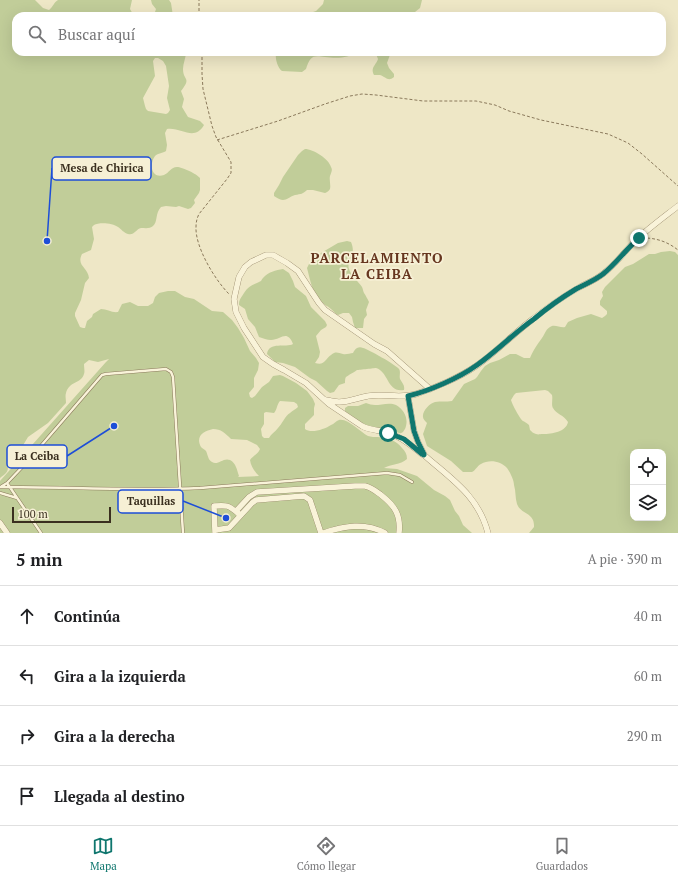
<!DOCTYPE html>
<html lang="es">
<head>
<meta charset="utf-8">
<style>
	body { margin:0; font-family:"PT Serif",serif; background:#f6f6f6; color:#202124 }
	.controls { position:absolute; right:12px; bottom:12px; display:grid; overflow:hidden; border-radius:8px; box-shadow:0 4px 16px #0002 }
	.controls button { width:36px; height:36px; display:grid; place-items:center; padding:0; border:0; border-bottom:1px solid #e0e0e0; background:#fff; color:#202124; font:20px sans-serif }
	.scale { position:absolute; left:12px; bottom:10px; width:99px; box-sizing:border-box; padding-left:4px; border:2px solid #3a2f1f; border-top:0; font-size:11px; line-height:14px; white-space:nowrap; color:#3a2f1f; -webkit-text-stroke:3px #f6f0d5; paint-order:stroke }
	.stop { position:absolute; width:12px; height:12px; margin:-9px; border:3px solid #0f766e; border-radius:50%; background:#fff }
	.stop.end { background:#0f766e; border-color:#fff; box-shadow:0 1px 4px #0008 }
	.list { margin:0; padding:0; list-style:none }
	h2 { display:flex; justify-content:space-between; align-items:center; height:52px; margin:0; padding:0 16px; font-size:17px }
	h2 small { font-size:13px; font-weight:400; color:#757577 }
	.list li { display:grid; grid-template-columns:26px 1fr auto; gap:12px; align-items:center; box-sizing:border-box; height:60px; padding:0 16px; border-top:1px solid #e0e0e0 }
	.list b { display:block; font-size:15px; white-space:nowrap }
	.list em { font-size:13px; font-style:normal; color:#757577 }
	.icon { flex:none; width:22px; height:22px; fill:none; stroke:currentColor; stroke-width:2; stroke-linecap:round; stroke-linejoin:round }
	.map { position:relative; flex:none; width:678px; height:533px; overflow:hidden }
	.search { position:absolute; background:#fff; box-shadow:0 4px 16px #0002; left:12px; right:12px; top:12px; height:44px; display:flex; align-items:center; gap:10px; box-sizing:border-box; padding:0 14px; border-radius:12px; color:#757577; font-size:15px }
	.sheet { height:292px; background:#fff }
	nav { display:flex; justify-content:space-around; align-items:center; box-sizing:border-box; height:56px; border-top:1px solid #e0e0e0; background:#fff; font-size:11px; color:#757577 }
	nav a { display:grid; justify-items:center; gap:2px }
	nav .on { color:#0f766e }
	.map>svg:first-child { display:block }
	.green { fill:#c1cd99; fill-rule:evenodd }
	.lines { fill:none; stroke-linecap:round; stroke-linejoin:round }
	.lane-casing { stroke:#8a795b; stroke-width:3.5 }
	.street-casing { stroke:#8a795b; stroke-width:6 }
	.path { stroke:#8a795b; stroke-width:1; stroke-dasharray:3 2; stroke-linecap:butt }
	.lane { stroke:#f9f3d9; stroke-width:2.5 }
	.street { stroke:#f9f3d9; stroke-width:5.5 }
	.route { stroke:#0f766e; stroke-width:5 }
	.labels { text-anchor:middle; dominant-baseline:central; stroke-width:3.5; stroke-linejoin:round; paint-order:stroke }
	.district-label { font-size:14px; font-weight:bold; letter-spacing:1px; fill:#66361f; stroke:#f6f0d5 }
	.leader { fill:none; stroke:#1d4ed8; stroke-width:1.5 }
	.callout-dot { fill:#1d4ed8; stroke:#f6f0d5; stroke-width:1.5 }
	.callout { fill:#f6f0d5; stroke:#1d4ed8; stroke-width:1.5 }
	.callout-label { font-size:11px; text-anchor:middle; font-weight:bold; fill:#3a2f1f }
</style>
</head>
<body>
<div class="map">
<svg width="678" height="533" viewBox="0 0 678 533">
	<rect width="100%" height="100%" fill="#eee7c6"/>
	<path class="green" d="M0,0H35L43,8L49,10C53,7 54,2 58,0H132L130,9L134,16H16V52H186C186,58 183,63 183,69C183,81 192,77 181,91L184,99L182,107L188,117L200,121L204,125C194,142 182,127 167,129L165,133L167,145L166,151C163,153 158,153 155,156C149,164 151,179 164,175C169,173 171,167 177,167C182,167 197,174 200,178V190L199,193L194,200L195,203L191,208L188,209L179,206L176,207L166,206L161,207C155,213 158,222 153,226C150,229 145,228 141,228C136,229 134,236 128,234C124,233 121,229 118,227C113,223 99,222 94,225L92,227L94,239L91,250L82,254C76,266 88,267 89,278L85,283L81,300L75,313V316L80,327L83,328H85L87,321L92,317L93,314L101,309C107,309 112,313 118,312L122,304L130,302L138,306H148L153,303L155,297L159,293L168,291H175L185,297L194,299L212,311L223,312L232,320L238,328L244,338L250,351L256,358L259,363L258,370L254,378V387L249,393L250,397L252,398L255,396L262,387L269,382L273,376L280,375L283,376L296,383L307,391L313,399L315,404L314,408V415L305,424V429C311,434 325,429 331,425C334,424 336,421 339,420C348,418 360,432 368,436C371,437 375,437 378,437C387,438 396,440 402,448C405,451 407,454 407,459C400,465 391,464 384,468L397,469L417,476L434,490L445,496L450,500L455,511L459,516L463,525L472,533H0V481L106,362L109,359L98,362L89,360L84,364C84,367 85,372 84,374C81,384 69,381 66,393C65,396 66,399 66,403L48,423L28,437L22,447L13,451L7,459C8,470 10,471 0,478ZM155,58H158L163,61L166,66L169,86L167,98L170,110L168,113L166,114L148,111L146,109L145,106L143,98L155,76L153,61ZM280,401L294,402L297,404L298,407C295,410 293,410 290,413C285,416 282,424 278,428C275,432 271,434 269,438H264L262,436L261,429L264,424V413L266,412L274,413C277,410 277,404 280,401ZM213,429C221,429 225,433 231,439L247,440L257,445L260,449C258,454 253,456 250,460C251,467 255,472 259,476L238,477L239,476C237,470 236,463 230,460C223,457 218,466 212,462C208,460 208,455 206,451C205,450 202,448 201,447C195,436 204,431 213,429Z
		M151,0H169L171,3L173,16H153L155,12L156,9L152,4Z
		M324,0H422L420,8L410,16H304L307,14L316,11L323,4Z
		M276,52H356C349,59 334,58 325,57C313,55 310,56 306,69L302,72L282,71C277,67 275,58 276,52Z
		M373,52H391L387,63L389,68L394,74V77C388,82 386,77 380,75C380,75 375,75 374,75C370,68 376,65 378,59L376,54Z
		M305,149C313,149 329,159 331,167C333,170 331,173 330,176C329,180 331,185 330,189C328,192 327,192 325,193L313,190H307C303,194 301,194 295,195C286,198 285,204 274,196V193L279,185L283,177L298,155L302,151Z
		M347,241L351,242C357,256 346,261 349,269C351,276 358,281 362,287C363,289 363,291 364,293C366,296 367,298 369,302L366,310L367,315L364,319L363,328H355L353,322L352,317L349,313H343L338,315C335,314 334,311 331,309C328,306 324,305 321,301C312,293 310,279 307,268L309,264L321,253L338,243Z
		M670,251L675,252L678,255V533H529L534,527C535,512 521,515 517,504C515,498 516,491 514,485C514,480 510,472 507,468C501,461 489,459 481,464C477,466 476,470 472,472H463L451,461L427,446L423,434L427,423C425,421 423,419 423,417C422,411 430,403 435,402C441,401 446,402 452,401L464,384L475,379L477,377L481,371L485,366L490,363L499,360L510,354H516L524,358H530C534,349 537,345 542,338C545,334 546,328 552,326C556,325 561,328 565,327L568,322L577,318L591,314L602,318L605,316L607,314V311L600,305V301L603,296L602,292L605,287L625,267L633,264L649,254H655L661,252ZM545,390L548,391L552,395C553,399 551,405 553,408C556,414 564,415 568,422C566,432 552,434 543,434C539,434 539,435 536,434C533,433 532,432 530,430L529,425C527,423 525,422 523,421C520,419 512,404 511,400L514,395L516,393ZM633,452H663V518H633Z
		M283,269L289,273L293,281L295,287L306,296L311,307L325,321L327,325L326,327L321,330L316,336L320,352L319,357L315,363C325,366 325,359 331,355C336,351 338,353 343,354C346,355 350,353 353,353C354,351 355,349 357,348C359,347 361,347 363,348C368,349 396,365 399,369C401,372 399,376 400,379C402,383 405,385 404,390C387,393 389,372 376,368C375,368 359,370 357,370C356,371 347,376 346,377C345,378 345,381 345,383L339,385L334,392L330,393L327,391L316,381L310,378L295,367L283,363L275,362L267,354C269,341 286,348 293,344C287,329 281,340 271,340C267,340 263,338 259,337L255,327L248,319L245,309L239,305C239,299 241,298 244,293C248,287 252,285 259,282C262,281 261,280 263,278C268,272 276,270 283,269Z
		M366,403C369,404 372,405 375,405C381,405 390,402 396,405C405,410 409,420 405,429C404,430 403,433 401,433C399,434 395,431 393,430C385,428 376,428 368,426C364,425 349,414 345,411V408L348,406H358Z"/>
	<g class="lines">
		<defs>
			<path id="lane" d="M7,483L41,533
				M2,486L7,483L27,462L102,375L106,374L166,369L171,372L173,377L183,533
				M0,487C67,487 133,491 200,488L387,473L400,475L412,482
				M0,493L17,498"/>
			<path id="street" d="M408,396L414,431L418,442L424,454V455C451,479 478,495 488,533
				M326,400C344,405 351,399 368,396C384,393 399,399 416,394C435,388 460,377 476,366C496,352 513,334 533,319C547,308 562,297 578,288C587,283 596,280 604,273C616,264 625,251 636,240C649,228 664,217 678,206
				M424,455L422,454C409,444 402,437 386,432C378,430 369,430 362,426L329,404L306,383L284,370L273,364L263,357L244,328L236,312L234,299L239,277L245,267L251,262L266,255H273L287,263L298,271L319,303L325,310L374,344L387,351L430,389
				M236,511L249,497L257,492L355,486C358,486 362,486 365,486C371,487 377,492 381,495C395,506 401,515 399,533
				M0,523L7,533
				M215,530L229,528L252,503L256,500L304,496L310,500L321,533
				M215,533L214,506C228,505 228,505 239,514
				M323,533C344,526 365,522 385,533"/>
		</defs>
		<use href="#lane" class="lane-casing"/>
		<use href="#street" class="street-casing"/>
		<path class="path" d="M199,16V0
			M202,52V74L203,89L212,126L216,137L231,162V173L227,179L199,214C197,218 196,222 196,227C195,247 215,280 229,294
			M217,140L278,121L325,104L350,96L362,94L376,95L423,101H476L495,105L509,111L541,120L608,134L628,143L642,154L678,186
			M647,238C660,239 669,243 678,250"/>
		<use href="#lane" class="lane"/>
		<use href="#street" class="street"/>
	</g>
	<g class="lines">
		<path class="route" d="M388,433L404,439L422,454L424,455V454L418,442L414,431L408,396C429,391 459,378 477,365C497,351 514,333 534,319C547,308 561,298 576,289C585,284 594,281 603,274C616,264 626,249 639,238"/>
	</g>
	<g class="labels">
		<g class="district-label">
			<text x="377" y="257">PARCELAMIENTO<tspan x="377" dy="16">LA CEIBA</tspan></text>
		</g>
	</g>
	<path class="leader" d="M47 241L52 168M114 426L67 456M226 518L183 501"/>
	<g class="callout-dot">
		<circle cx="47" cy="241" r="4"/>
		<circle cx="114" cy="426" r="4"/>
		<circle cx="226" cy="518" r="4"/>
	</g>
	<g class="callout">
		<rect x="52" y="157" width="99" height="23" rx="4"/>
		<rect x="7" y="445" width="60" height="23" rx="4"/>
		<rect x="118" y="490" width="65" height="23" rx="4"/>
	</g>
	<g class="callout-label">
		<text x="102" y="172">Mesa de Chirica</text>
		<text x="37" y="460">La Ceiba</text>
		<text x="151" y="505">Taquillas</text>
	</g>
</svg>
<div class="controls">
<button><svg class="icon" aria-label="locate" viewBox="0 0 24 24"><circle cx="12" cy="12" r="6"/><path d="M12 2v4M12 18v4M2 12h4M18 12h4"/></svg></button>
<button><svg class="icon" aria-label="layers" viewBox="0 0 24 24"><path d="M12 4l9 5-9 5-9-5zM3 14l9 5 9-5"/></svg></button>
</div>
<div class="scale">100 m</div>
<div class="stop" style="left:388px;top:433px"></div>
<div class="stop end" style="left:639px;top:238px"></div>
<div class="search"><svg class="icon" aria-label="search" viewBox="0 0 24 24"><circle cx="10" cy="10" r="6"/><path d="M15 15l6 6"/></svg>Buscar aquí</div>
</div>
<section class="sheet">
<h2>5 min<small>A pie · 390 m</small></h2>
<ul class="list">
<li><svg class="icon" aria-label="ahead" viewBox="0 0 24 24"><path d="M12 20V5M6 11l6-6 6 6"/></svg><div><b>Continúa</b></div><em>40 m</em></li>
<li><svg class="icon" aria-label="left" viewBox="0 0 24 24"><path d="M17 20v-9H6M10 6l-5 5 5 5"/></svg><div><b>Gira a la izquierda</b></div><em>60 m</em></li>
<li><svg class="icon" aria-label="right" viewBox="0 0 24 24"><path d="M7 20v-9h11M14 6l5 5-5 5"/></svg><div><b>Gira a la derecha</b></div><em>290 m</em></li>
<li><svg class="icon" aria-label="arrive" viewBox="0 0 24 24"><path d="M6 21V4h12l-3 4 3 4H6"/></svg><div><b>Llegada al destino</b></div></li>
</ul>
</section>
<nav>
<a class="on"><svg class="icon" aria-label="map" viewBox="0 0 24 24"><path d="M3 6l6-2 6 2 6-2v14l-6 2-6-2-6 2zM9 4v14M15 6v14"/></svg>Mapa</a>
<a><svg class="icon" aria-label="directions" viewBox="0 0 24 24"><path d="M12 3l9 9-9 9-9-9zM9 14v-3h6M13 9l2 2-2 2"/></svg>Cómo llegar</a>
<a><svg class="icon" aria-label="saved" viewBox="0 0 24 24"><path d="M7 4h10v16l-5-4-5 4z"/></svg>Guardados</a>
</nav>
</body>
</html>
